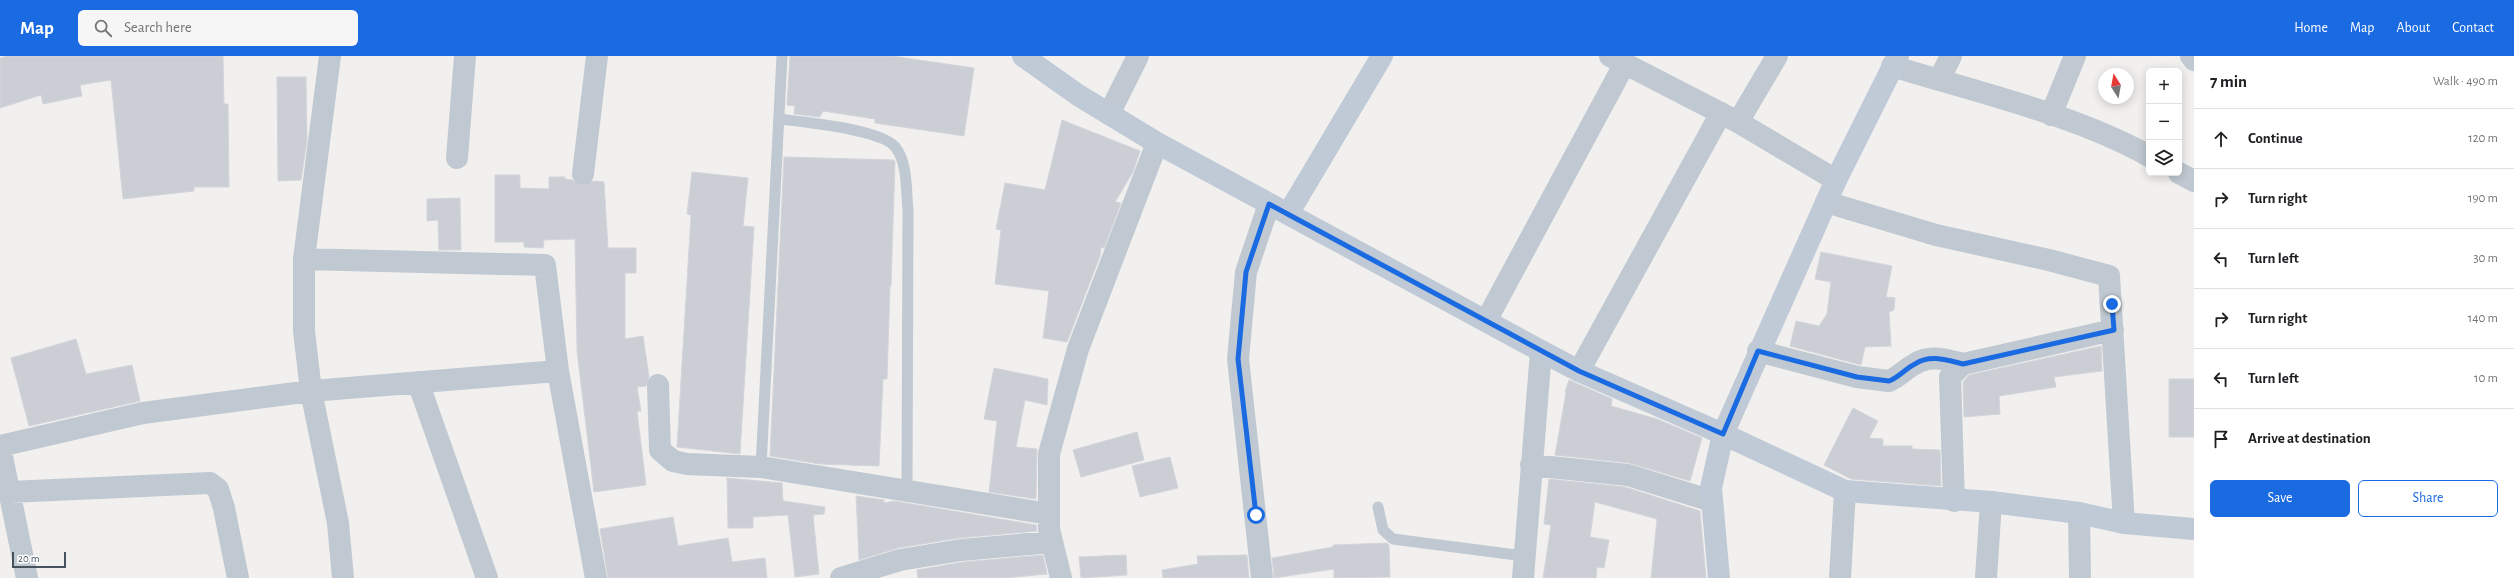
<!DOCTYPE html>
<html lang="en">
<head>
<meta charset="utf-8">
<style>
	body { margin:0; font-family:"Alegreya Sans",sans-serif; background:#f6f6f6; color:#202124 }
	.controls { position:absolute; right:12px; top:12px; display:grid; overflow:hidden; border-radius:6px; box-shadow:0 2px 10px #0003 }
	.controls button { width:36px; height:36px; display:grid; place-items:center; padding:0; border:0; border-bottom:1px solid #e0e0e0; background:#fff; color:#202124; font:20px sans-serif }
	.compass { position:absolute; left:2098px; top:12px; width:36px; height:36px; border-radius:50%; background:#fff; box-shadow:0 2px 10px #0003; rotate:349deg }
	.scale { position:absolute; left:12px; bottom:10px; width:54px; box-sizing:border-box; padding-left:4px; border:2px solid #47525d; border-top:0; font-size:11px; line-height:14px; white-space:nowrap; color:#47525d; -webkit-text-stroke:3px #fff; paint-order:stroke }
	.stop { position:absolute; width:12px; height:12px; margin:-9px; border:3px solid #1a6ae2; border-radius:50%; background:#fff }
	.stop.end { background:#1a6ae2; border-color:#fff; box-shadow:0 1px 4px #0008 }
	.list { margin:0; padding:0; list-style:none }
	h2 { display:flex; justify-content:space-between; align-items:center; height:52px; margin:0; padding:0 16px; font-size:17px }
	h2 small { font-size:13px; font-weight:400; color:#757577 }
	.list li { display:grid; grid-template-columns:26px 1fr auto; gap:12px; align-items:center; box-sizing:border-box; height:60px; padding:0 16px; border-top:1px solid #e0e0e0 }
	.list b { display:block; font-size:15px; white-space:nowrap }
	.list em { font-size:13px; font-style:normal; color:#757577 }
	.actions { display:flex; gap:8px; padding:12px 16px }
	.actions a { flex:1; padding:9px 0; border:1px solid #1a6ae2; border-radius:6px; text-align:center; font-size:14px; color:#1a6ae2 }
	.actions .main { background:#1a6ae2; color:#fff }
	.icon { flex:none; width:22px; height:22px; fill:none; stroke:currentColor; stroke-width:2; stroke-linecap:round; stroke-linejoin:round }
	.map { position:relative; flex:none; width:2194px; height:522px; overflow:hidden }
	header { display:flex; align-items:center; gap:24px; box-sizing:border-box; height:56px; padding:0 20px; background:#1a6ae2; color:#fff }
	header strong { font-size:19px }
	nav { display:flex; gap:22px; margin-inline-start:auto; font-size:14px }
	.search { width:280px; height:36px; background:#f6f6f6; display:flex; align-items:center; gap:10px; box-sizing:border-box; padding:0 14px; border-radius:6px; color:#757577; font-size:15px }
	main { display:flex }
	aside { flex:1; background:#fff }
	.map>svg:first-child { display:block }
	.building { fill:#cbced5; stroke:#d3d5db }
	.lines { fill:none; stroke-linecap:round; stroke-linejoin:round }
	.lane { stroke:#c0c9d1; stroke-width:11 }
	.street { stroke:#c0c9d1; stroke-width:22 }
	.secondary { stroke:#c0cad6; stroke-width:22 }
	.route { stroke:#1a6ae2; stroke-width:5 }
</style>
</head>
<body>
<header>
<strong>Map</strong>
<div class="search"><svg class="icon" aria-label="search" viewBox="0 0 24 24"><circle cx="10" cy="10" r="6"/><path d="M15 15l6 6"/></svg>Search here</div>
<nav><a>Home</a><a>Map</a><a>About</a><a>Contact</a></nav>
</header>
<main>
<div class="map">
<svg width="2194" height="522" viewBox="0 0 2194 522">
	<rect width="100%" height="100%" fill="#f2f0ef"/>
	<path class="building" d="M7,0H223L224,48H228L229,131H194V135L123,143L111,24L80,29L82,40L43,48L41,39L0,52V2Z
		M790,0H892L974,12L964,80L875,67V63L823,55L820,61L794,58L795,50L787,49Z
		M277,21H306L307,85L301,124L278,125Z
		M1062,64L1140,95L1133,116L1115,146L1121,147L1104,192L1101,191L1100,200L1067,286L1043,282L1049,235L995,228L1001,174L996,173L1005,127L1045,134Z
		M784,101L894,104L895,106L891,230H890L887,323H883L879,410L820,408L770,400Z
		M692,116L748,122L743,170L754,171L740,398L677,391L691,159L687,158Z
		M495,119H520V132L549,133V121H565V123L572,124L582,130L593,125L604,126L608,192H636V217H625V283L643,280L649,321L646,330L637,331L641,355H637L646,429L594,436L577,295L575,183L544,184L543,192L524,191V186H495Z
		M460,142L461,194H439L438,164L427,165V143Z
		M1821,196L1892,210L1886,241L1895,242L1894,254L1889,256L1891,290L1865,291L1861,309L1790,290L1796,265L1819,270L1827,258L1831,226L1815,223Z
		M76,283L86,318L132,309L140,345L29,370L11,302Z
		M2101,290L2102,315L2054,321L2056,331L1999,340L2000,358L1964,361L1963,326L1969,319Z
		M994,312L1048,323L1047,349L1025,344L1016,391L1037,393L1036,443L989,436L997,365L984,363Z
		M2169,323H2194V381H2169Z
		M1569,324L1612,343L1611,350L1657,363L1702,382L1690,425L1629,407L1555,399L1566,337L1565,336Z
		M1853,352L1878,365L1869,382L1883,383V390H1912V393L1940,394L1941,430L1851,423L1824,409Z
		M1137,376L1144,404L1081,421L1073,394Z
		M1170,401L1178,432L1140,441L1132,410Z
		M727,422L782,427L783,445L825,451L824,458L813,459L819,518L795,521L788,459L753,461V472H728Z
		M1549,423L1625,431L1700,455L1706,522H1651L1657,463L1595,446L1590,481L1609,484L1604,512L1597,511L1596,522H1543L1551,469L1544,468Z
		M856,440L884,444V447L894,445L1036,469L1037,475L959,482L898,492L859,504Z
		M673,461L678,490L728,482L732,506L765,502L767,522H608L600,473Z
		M1387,487L1389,489L1390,521L1334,522V513L1274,522L1272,502L1333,491V489Z
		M1043,499L1047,518L1005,522H918L917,514L963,506Z
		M1126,499L1127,519L1081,522L1079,501Z
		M1247,499L1249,522H1163L1162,514L1198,508L1197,500Z"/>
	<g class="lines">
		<path class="lane" d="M779,63C803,66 883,73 896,92C908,108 906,136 908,155L907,436
			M761,411L782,0
			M1378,451L1383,474L1393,483L1524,500"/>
		<path class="street" d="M330,0L304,203V275L311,335L338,467L343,522
			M1610,0L1738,66L1836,124
			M2191,0L2194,4
			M1892,10C1976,36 2073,58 2149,100
			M1939,24L1951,0
			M1109,58L1138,0
			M2051,59L2075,0
			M1738,66L1777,0
			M457,102L465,0
			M2179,117L2194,125
			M583,118L597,0
			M1826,146L1936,179L2049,204L2109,220L2124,467
			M304,203L545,209L558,315L596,522
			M1486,265L1625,7
			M1758,295L1857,321L1889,325C1899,321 1905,313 1915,308C1930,298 1947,304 1963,308
			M1579,315L1721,57
			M418,326L487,522
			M658,329L660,394L673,405L687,408L761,411L1049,458
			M0,390L143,357L311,335L558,315
			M0,391L27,522
			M1531,409L1628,419L1712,445
			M9,436L210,427L218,433L224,452L238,522
			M1954,445L1950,321L1963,308L2113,274
			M2079,457L2080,522
			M841,522L900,504L961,494L1051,486
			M1061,522L1049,473V398L1078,293L1157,87
			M1262,522L1238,303L1246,216L1269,148
			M1523,522L1541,295
			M1840,522L1845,435
			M1986,522L1991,446"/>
		<path class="secondary" d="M1023,0L1078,39L1157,87L1541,295L1579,315L1723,378L1845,435L1991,446L2079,457L2124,467L2194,473
			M1288,158L1382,0
			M1719,522L1711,432L1723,378L1836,124L1898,0"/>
	</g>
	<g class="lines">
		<path class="route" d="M1256,459L1238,303L1246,216L1269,148L1579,315L1723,378L1758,295L1857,321L1889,325C1899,321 1905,313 1915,308C1930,298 1947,304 1963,308L2114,274L2112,248"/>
	</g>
</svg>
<div class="controls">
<button>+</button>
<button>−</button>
<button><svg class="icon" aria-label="layers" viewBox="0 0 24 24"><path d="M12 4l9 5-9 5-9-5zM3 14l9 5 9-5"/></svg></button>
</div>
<svg class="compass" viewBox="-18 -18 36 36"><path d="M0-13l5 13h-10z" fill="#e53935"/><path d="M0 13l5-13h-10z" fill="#757577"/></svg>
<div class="scale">20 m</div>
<div class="stop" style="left:1256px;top:459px"></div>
<div class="stop end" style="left:2112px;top:248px"></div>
</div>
<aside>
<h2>7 min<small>Walk · 490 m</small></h2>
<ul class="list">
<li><svg class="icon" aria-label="ahead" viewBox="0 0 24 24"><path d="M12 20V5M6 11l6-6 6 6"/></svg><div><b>Continue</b></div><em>120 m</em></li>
<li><svg class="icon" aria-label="right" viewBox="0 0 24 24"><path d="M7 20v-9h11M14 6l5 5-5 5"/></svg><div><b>Turn right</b></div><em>190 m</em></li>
<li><svg class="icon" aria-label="left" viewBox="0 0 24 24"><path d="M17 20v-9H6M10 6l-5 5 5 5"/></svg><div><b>Turn left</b></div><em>30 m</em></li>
<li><svg class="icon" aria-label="right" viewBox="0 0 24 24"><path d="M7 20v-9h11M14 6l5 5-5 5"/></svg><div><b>Turn right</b></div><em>140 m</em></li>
<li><svg class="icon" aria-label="left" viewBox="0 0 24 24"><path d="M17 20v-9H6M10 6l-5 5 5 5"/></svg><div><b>Turn left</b></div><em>10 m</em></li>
<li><svg class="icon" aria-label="arrive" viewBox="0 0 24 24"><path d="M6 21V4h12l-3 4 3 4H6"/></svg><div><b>Arrive at destination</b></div></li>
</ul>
<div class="actions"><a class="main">Save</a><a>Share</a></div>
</aside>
</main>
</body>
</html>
